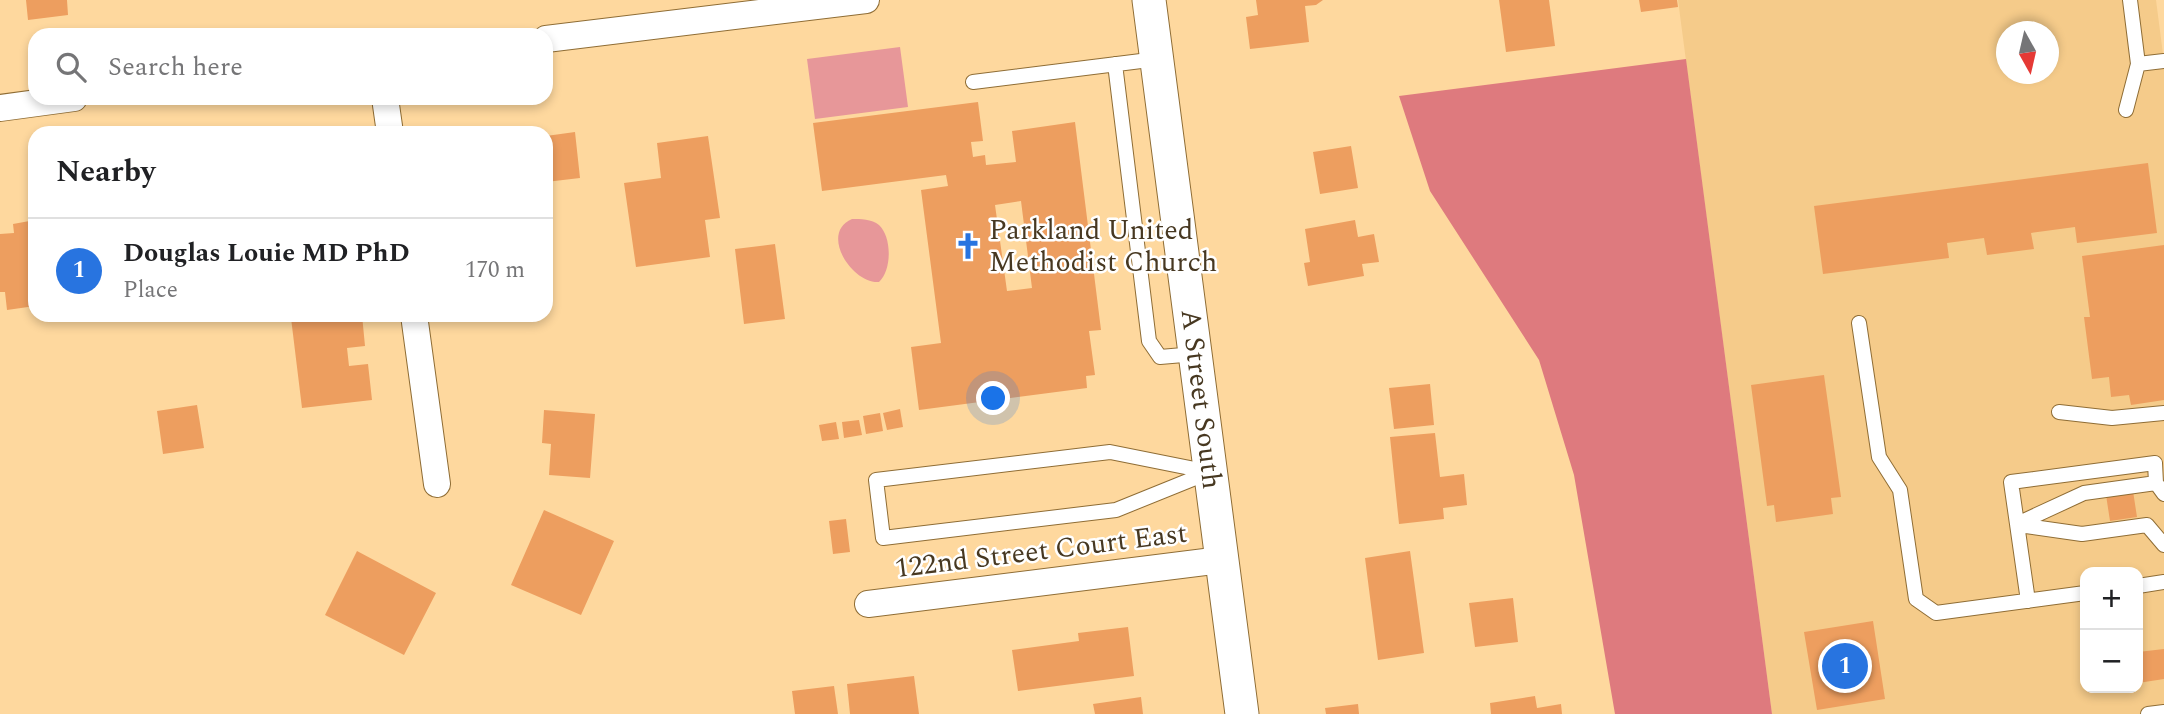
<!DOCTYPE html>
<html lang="en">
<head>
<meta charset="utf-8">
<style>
	body { margin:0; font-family:Spectral,serif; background:#f2f2f2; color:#202124 }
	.controls { position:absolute; right:21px; bottom:21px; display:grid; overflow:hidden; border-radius:14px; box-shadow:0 4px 10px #0003 }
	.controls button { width:63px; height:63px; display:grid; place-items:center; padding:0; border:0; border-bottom:2px solid #e0e0e0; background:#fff; color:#202124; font:35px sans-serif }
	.compass { position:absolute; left:1996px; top:21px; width:63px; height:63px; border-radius:50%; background:#fff; box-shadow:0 4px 10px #0003; rotate:172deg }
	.you { position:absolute; left:994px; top:399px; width:24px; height:24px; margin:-18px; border:5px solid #fff; border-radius:50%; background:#1a73e8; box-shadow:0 0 0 10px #1a73e833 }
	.badge { display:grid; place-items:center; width:46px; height:46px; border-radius:50%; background:#2874e0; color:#fff; font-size:23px; font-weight:700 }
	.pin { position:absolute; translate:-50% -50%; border:4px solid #fff; box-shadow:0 2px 7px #0006 }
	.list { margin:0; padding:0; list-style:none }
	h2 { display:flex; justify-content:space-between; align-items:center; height:91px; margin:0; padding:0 28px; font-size:30px }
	h2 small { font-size:23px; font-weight:400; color:#757577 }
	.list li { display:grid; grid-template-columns:46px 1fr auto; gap:21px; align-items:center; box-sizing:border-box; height:105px; padding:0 28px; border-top:2px solid #e0e0e0 }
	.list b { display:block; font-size:26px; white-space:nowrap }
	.list p { margin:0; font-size:23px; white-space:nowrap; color:#757577 }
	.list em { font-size:23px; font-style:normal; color:#757577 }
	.icon { flex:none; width:38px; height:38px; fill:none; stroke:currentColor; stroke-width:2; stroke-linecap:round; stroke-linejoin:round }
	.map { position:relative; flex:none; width:2164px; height:714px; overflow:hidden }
	.search { position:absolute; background:#fff; box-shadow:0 4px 10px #0003; left:28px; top:28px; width:525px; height:77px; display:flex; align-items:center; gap:18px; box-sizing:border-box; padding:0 24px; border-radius:21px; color:#757577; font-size:26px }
	.panel { position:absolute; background:#fff; box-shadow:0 4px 10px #0003; left:28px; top:126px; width:525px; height:196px; border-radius:21px }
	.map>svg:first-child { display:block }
	.built { fill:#f5cb8a; fill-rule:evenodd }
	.green { fill:#e79799 }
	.forest { fill:#de7a7e }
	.building { fill:#ed9e5f; fill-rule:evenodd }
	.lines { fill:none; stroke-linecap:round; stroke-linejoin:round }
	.service-casing { stroke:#8f6d35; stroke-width:16 }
	.minor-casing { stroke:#8f6d35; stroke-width:28 }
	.tertiary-casing { stroke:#8f6d35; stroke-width:35 }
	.service { stroke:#fff; stroke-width:14 }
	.minor { stroke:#fff; stroke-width:26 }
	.tertiary { stroke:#fff; stroke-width:33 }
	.labels { text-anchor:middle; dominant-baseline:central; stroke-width:5; stroke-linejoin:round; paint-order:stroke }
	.poi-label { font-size:28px; fill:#473821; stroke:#fff; text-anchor:start }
	.street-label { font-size:28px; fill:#473821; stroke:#fff }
</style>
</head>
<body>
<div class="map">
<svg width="2164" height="714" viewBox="0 0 2164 714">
	<rect width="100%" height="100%" fill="#fed89e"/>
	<path class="built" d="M1678,0H2156L2164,62V714H1772ZM2007,32H2048V74H2007ZM2085,572H2138V688H2085Z"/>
	<path class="green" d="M900,47L908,107L815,119L807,59Z
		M852,219C860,219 872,219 879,225C892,237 892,270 879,282C852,284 819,233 852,219Z"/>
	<path class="forest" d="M1686,59L1772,714H1615L1574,475L1539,360L1430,191L1399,96Z"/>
	<path class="building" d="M26,0H67L68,15L28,20Z
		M1256,0H1323L1316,5L1305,6L1309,42L1250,49L1246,17L1258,15Z
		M1499,0H1549L1555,46L1506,52Z
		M1639,0H1677L1678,7L1641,12Z
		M978,102L983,141L971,142L973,157L985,155L986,165L1016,162L1012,131L1075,122L1101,330L1089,331L1095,375L1086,376L1087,388L919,410L911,347L941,343L921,190L948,186L946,175L822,191L813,123ZM1021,201L1032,288L1007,291L995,205Z
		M575,132L580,178L546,182V136Z
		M708,136L720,218L705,220L710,257L636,267L624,183L661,178L657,143Z
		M1351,146L1358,188L1320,194L1313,152Z
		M2148,163L2157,233L2077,243L2075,227L2031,233L2034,249L1987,255L1984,238L1947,243L1949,258L1823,274L1814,206Z
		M35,220V306L7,310L5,292H0V234L14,233L13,224Z
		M1355,220L1358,237L1374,234L1379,262L1362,264L1364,276L1308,286L1304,263L1310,262L1305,229Z
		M775,244L785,319L744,324L735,249Z
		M2164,245V400L2131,405L2129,395L2111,397L2109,377L2092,379L2084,317H2090L2082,256Z
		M321,315H362L365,346L347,348L349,366L368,364L372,400L302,408L291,318Z
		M1824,375L1841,497L1831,498L1833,514L1776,522L1774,505L1767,506L1751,385Z
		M1430,384L1434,425L1394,429L1389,388Z
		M197,405L204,448L163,454L157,411Z
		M900,409L903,427L887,430L883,413Z
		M544,410L595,414L590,478L549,475L551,444L542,443Z
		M880,413L883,431L866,434L863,416Z
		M859,420L862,435L844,438L842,422Z
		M836,422L839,439L822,441L819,425Z
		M1435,433L1440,477L1464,474L1467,505L1443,508L1444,519L1399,524L1390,437Z
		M2133,491L2137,517L2110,521L2106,495Z
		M544,510L614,541L581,615L511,585Z
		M846,519L850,552L833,554L829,521Z
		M357,551L436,593L404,655L325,615Z
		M1410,551L1424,653L1378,660L1365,558Z
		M1513,598L1518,642L1475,647L1469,603Z
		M1873,621L1885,699L1817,710L1804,632Z
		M1128,627L1134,676L1018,691L1012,650L1079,641L1078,633Z
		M2164,649V679L2138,683V652Z
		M914,676L919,714H850L847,684Z
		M834,686L838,714H795L792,691Z
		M1535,696L1537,708L1561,704L1562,714H1491L1490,703Z
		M1141,697L1143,714H1095L1093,704Z
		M1358,704L1359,714H1326L1325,708Z"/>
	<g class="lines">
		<defs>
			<path id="service" d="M1115,64L1149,341L1160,357L1195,354
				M2138,64L2164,61
				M973,82L1157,59
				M2126,110L2138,64L2130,0
				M1859,323L1879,457L1900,490L1916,599L1936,613L2085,593
				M2059,412L2112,418L2164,413
				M1110,452L1210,472L1116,510L883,538L876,480Z
				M2017,524L2084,493L2156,483L2164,494
				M2019,525L2082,534L2147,525L2164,545
				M2138,586L2164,582
				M2028,601L2011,482L2155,463L2156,483
				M2148,714L2164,712"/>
			<path id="minor" d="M546,39L866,0
				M385,98L390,133
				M0,108L74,98
				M414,315L437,484
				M868,604L1221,560"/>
			<path id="tertiary" d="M1149,0L1242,714"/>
		</defs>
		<use href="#service" class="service-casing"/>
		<use href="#minor" class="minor-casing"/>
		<use href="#tertiary" class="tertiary-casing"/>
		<use href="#service" class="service"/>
		<use href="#minor" class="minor"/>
		<use href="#tertiary" class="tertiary"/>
	</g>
	<defs>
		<symbol id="church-bare" viewBox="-9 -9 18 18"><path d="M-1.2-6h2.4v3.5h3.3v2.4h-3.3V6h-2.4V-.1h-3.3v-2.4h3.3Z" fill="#2874e0" stroke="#fff" stroke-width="2.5" paint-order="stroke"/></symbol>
	</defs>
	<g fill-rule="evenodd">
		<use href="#church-bare" x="949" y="227" width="38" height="38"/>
	</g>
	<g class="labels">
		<g class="poi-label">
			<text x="989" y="230">Parkland United<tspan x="989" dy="32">Methodist Church</tspan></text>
		</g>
		<g class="street-label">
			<text transform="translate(1201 399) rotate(83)">A Street South</text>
			<text transform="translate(1041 551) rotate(-7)">122nd Street Court East</text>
		</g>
	</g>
</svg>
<div class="controls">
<button>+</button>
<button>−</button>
</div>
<svg class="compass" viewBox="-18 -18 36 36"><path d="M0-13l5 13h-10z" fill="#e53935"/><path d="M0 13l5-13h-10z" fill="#757577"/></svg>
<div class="you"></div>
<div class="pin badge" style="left:1845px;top:666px">1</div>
<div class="search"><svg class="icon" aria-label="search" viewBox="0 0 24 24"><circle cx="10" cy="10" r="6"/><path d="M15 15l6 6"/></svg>Search here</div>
<section class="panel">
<h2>Nearby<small></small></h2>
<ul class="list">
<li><span class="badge">1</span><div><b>Douglas Louie MD PhD</b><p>Place</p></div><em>170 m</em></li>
</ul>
</section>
</div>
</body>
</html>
